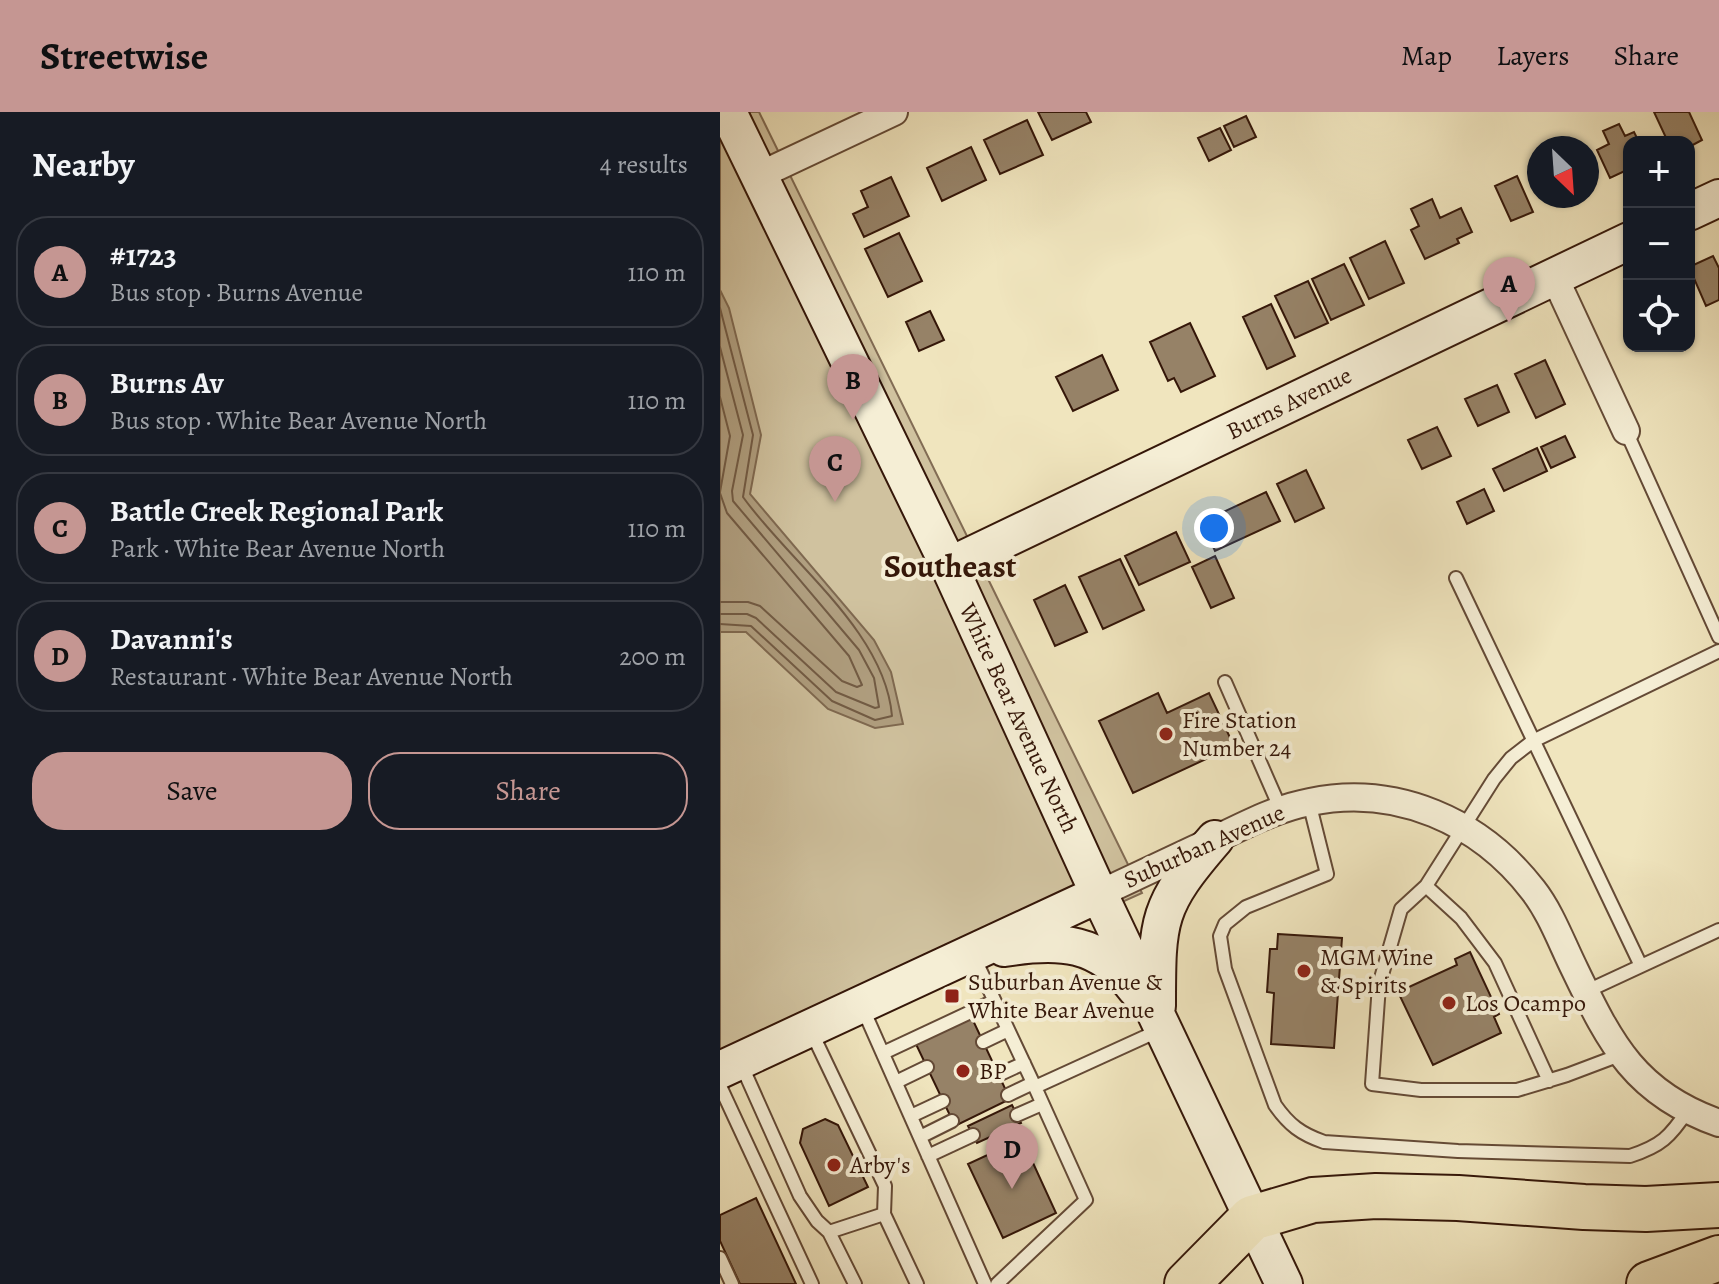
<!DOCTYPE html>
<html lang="en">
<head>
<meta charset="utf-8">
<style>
	body { margin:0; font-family:Alegreya,serif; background:#20242c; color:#f1f3f6 }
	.controls { position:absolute; right:24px; top:24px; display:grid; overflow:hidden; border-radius:16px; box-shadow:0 2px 6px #0004 }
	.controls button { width:72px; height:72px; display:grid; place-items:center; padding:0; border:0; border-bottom:2px solid #363941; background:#171b24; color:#f1f3f6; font:40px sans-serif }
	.compass { position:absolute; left:807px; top:24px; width:72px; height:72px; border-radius:50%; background:#171b24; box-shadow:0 2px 6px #0004; rotate:155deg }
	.you { position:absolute; left:494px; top:416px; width:28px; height:28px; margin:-20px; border:6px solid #fff; border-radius:50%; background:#1a73e8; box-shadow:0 0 0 12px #1a73e833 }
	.badge { display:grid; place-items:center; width:52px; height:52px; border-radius:50%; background:#c59692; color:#111; font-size:26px; font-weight:700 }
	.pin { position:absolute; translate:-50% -66px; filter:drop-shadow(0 2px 4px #0008) }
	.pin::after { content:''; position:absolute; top:42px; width:28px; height:24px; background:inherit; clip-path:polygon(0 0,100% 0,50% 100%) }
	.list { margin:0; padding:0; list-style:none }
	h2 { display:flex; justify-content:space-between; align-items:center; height:104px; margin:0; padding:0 32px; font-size:34px }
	h2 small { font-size:26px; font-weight:400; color:#9ea1a6 }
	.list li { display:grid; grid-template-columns:52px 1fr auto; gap:24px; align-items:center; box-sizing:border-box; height:112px; margin:0 16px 16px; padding:0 16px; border:2px solid #363941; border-radius:32px }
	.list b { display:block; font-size:30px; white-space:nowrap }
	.list p { margin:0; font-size:26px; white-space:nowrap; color:#9ea1a6 }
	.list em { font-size:26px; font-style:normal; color:#9ea1a6 }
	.actions { display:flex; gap:16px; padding:24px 32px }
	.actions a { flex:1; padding:18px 0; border:2px solid #c59692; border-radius:32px; text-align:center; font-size:28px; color:#c59692 }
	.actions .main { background:#c59692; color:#111 }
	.icon { flex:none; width:44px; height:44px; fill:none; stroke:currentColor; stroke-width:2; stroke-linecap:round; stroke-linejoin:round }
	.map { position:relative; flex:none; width:999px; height:1172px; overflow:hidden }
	header { display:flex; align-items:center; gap:48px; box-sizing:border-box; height:112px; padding:0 40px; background:#c59692; color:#111 }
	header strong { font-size:38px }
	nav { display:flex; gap:44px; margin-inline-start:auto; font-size:28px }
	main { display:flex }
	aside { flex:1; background:#171b24 }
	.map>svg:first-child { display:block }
	.green { fill:#d0c29f; stroke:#826c54; stroke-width:2 }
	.water { fill:#b09f80; stroke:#7f6950; stroke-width:2 }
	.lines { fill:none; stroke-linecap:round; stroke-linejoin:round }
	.shore { stroke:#725b44; stroke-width:2 }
	.building { fill:#968267; stroke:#351709; stroke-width:2 }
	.lane-casing { stroke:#644a36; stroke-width:16 }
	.street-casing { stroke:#644a36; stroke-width:30 }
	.secondary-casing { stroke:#351709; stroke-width:40 }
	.highway-casing { stroke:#351709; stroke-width:48 }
	.lane { stroke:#f5eed5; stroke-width:12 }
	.street { stroke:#f5eed5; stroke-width:26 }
	.secondary { stroke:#f5eed5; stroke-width:36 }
	.highway { stroke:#f0e5be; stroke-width:44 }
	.poi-dot { fill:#8f2418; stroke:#f5eed5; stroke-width:3 }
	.labels { text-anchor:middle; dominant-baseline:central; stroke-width:8; stroke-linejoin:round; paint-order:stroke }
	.street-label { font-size:24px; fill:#351709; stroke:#f5eed5 }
	.poi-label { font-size:24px; fill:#351709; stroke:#f5eed5; text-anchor:start }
	.district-label { font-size:32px; font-weight:bold; fill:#351709; stroke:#f5eed5 }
</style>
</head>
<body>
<header>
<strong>Streetwise</strong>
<nav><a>Map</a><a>Layers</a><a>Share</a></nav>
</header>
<main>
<aside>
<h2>Nearby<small>4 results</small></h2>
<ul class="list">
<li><span class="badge">A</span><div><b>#1723</b><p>Bus stop · Burns Avenue</p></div><em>110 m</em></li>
<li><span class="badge">B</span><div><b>Burns Av</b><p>Bus stop · White Bear Avenue North</p></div><em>110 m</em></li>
<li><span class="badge">C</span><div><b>Battle Creek Regional Park</b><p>Park · White Bear Avenue North</p></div><em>110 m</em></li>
<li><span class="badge">D</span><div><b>Davanni's</b><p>Restaurant · White Bear Avenue North</p></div><em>200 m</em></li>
</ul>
<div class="actions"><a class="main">Save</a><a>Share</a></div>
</aside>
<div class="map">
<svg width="999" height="1172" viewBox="0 0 999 1172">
	<rect width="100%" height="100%" fill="#f0e5be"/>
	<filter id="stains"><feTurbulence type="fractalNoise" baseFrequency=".0025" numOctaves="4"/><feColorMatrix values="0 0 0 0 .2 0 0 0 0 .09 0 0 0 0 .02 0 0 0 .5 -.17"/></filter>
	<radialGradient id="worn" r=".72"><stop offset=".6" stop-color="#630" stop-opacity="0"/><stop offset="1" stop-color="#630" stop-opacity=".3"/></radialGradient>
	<path class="green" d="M0,0H39L422,781L0,971Z"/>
	<path class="water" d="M0,178L9,196L41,323L30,382L154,528L171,560L183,612L155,616L108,597L26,520H0Z"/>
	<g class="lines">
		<path class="shore" d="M0,196L33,323L23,385C70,451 165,519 172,604L155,608L112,589L31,514L0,512
			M0,235L23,323L12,379L13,389L139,538L154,566L159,595L155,596L116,580L36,506L27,502H0
			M0,285L10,324L0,380
			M0,381L7,401L129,544L142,573L137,575L122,569L40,494L28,490H0"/>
	</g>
	<path class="building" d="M318,0H366L371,10L332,28Z
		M934,0H969L982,28L969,35V30H948Z
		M526,4L536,25L514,35L504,14Z
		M307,8L323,43L280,62L264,28Z
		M899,12L905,24L914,20L919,30H909V57L890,66L877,38L889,32L883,19Z
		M500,16L511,38L489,49L478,26Z
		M251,35L266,68L222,89L207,56Z
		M797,64L813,100L791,109L775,74Z
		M171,65L189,104L144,125L133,102L148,95L141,79Z
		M712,87L720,106L741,96L752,120L737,127L739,131L705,147L691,118L699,114L691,97Z
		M179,121L202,169L168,185L145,137Z
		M665,129L684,171L649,187L630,146Z
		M993,144L999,156V188L986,194L969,155Z
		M624,152L644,193L611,208L592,167Z
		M588,169L608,211L575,226L555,184Z
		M551,192L575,244L547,257L523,205Z
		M210,199L224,228L199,239L186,210Z
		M470,211L495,264L461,280L454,266L448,269L430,230Z
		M382,243L398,278L353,299L336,265Z
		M825,248L845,292L816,306L795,262Z
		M777,273L789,300L758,314L745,287Z
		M717,315L731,344L702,357L688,328Z
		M845,324L855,345L831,356L821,335Z
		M817,336L827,359L784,379L773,357Z
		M586,358L604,396L575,410L557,372Z
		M764,377L774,399L747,412L737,390Z
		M546,380L560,409L495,439L482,410Z
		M456,420L470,450L419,473L405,444Z
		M495,444L514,486L491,496L472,455Z
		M400,447L424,498L383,517L359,465Z
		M345,473L367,520L335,534L314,488Z
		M438,581L447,601L489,581L514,634L413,681L379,609Z
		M558,822L622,826L614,936L551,932L554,881L547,880L550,837H557Z
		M750,840L779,902L774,905L781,921L713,953L678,880L737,853L735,847Z
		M250,902L290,987L235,1014L194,928Z
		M292,993L301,1011L257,1031L248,1014Z
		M105,1007L118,1013L148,1075L109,1094L80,1031L83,1017Z
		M302,1027L336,1101L283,1126L248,1052Z
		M36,1086L76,1172H20L0,1129V1103Z"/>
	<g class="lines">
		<defs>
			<path id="lane" d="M906,319L999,525
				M736,466L921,854L865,880
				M505,570L561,698
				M589,690L607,762L526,795L505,812L500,824L505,857L555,993C569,1013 581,1022 604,1030L738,1039L910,1044C941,1034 950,1025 968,998
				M706,774L741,806L775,851L829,969
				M254,845L315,975L440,918
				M921,854L999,818
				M143,897L265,1172
				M91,919L165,1074L164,1102L197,1172
				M263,930L288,918
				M163,941L274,889
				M900,943L847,963L797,978H701L652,972L659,873L681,797L706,774L774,667L791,646L813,629L999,539
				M21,952L80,1084L97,1109L109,1120L135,1172
				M278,963L304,951
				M176,970L207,955
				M0,974L92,1172
				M288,983L313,971
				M297,1003L322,992
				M191,1004L223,989
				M200,1025L232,1009
				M208,1044L253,1023
				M109,1120L164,1102
				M0,1146L12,1172
				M277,1172L366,1088L315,975"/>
			<path id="street" d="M38,64L174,0
				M834,164L906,319
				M379,782C419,763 459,744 500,725C529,711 558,696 590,690C676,672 760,709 813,778C831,801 842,832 855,858C891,933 916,982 999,1011"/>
			<path id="secondary" d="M8,0L229,454L379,782L564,1172
				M969,100L999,86
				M229,454L909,129
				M284,836C340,827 379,829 416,877
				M437,894C437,807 437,794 495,727
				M0,958L379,782"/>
			<path id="highway" d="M467,1172L532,1106L593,1088L656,1084L738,1086L864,1095L926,1097L999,1093
				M929,1172L999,1146"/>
		</defs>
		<use href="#lane" class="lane-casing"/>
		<use href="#street" class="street-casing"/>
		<use href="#secondary" class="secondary-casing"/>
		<use href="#highway" class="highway-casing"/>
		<use href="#lane" class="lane"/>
		<use href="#street" class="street"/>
		<use href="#secondary" class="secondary"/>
		<use href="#highway" class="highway"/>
	</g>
	<g class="poi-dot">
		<circle cx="446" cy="622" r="8"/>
		<circle cx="584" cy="859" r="8"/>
		<rect x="224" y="876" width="16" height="16" rx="4"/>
		<circle cx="729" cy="891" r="8"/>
		<circle cx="243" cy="959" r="8"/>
		<circle cx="114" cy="1053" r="8"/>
	</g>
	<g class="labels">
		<g class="street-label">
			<text transform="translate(569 291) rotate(-26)">Burns Avenue</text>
			<text transform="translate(299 606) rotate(65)">White Bear Avenue North</text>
			<text transform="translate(484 734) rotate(-24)">Suburban Avenue</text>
		</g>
		<g class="poi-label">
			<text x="462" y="608">Fire Station<tspan x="462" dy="28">Number 24</tspan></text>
			<text x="600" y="845">MGM Wine<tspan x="600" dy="28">&amp; Spirits</tspan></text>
			<text x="248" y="870">Suburban Avenue &amp;<tspan x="248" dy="28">White Bear Avenue</tspan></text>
			<text x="745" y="891">Los Ocampo</text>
			<text x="259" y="959">BP</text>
			<text x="130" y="1053">Arby's</text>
		</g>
		<g class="district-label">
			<text x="230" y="454">Southeast</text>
		</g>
	</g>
	<rect width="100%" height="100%" filter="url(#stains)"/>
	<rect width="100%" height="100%" fill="url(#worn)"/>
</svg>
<div class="controls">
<button>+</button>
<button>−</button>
<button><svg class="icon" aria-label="locate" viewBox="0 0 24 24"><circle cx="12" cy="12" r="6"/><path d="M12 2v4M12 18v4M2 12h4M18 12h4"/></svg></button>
</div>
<svg class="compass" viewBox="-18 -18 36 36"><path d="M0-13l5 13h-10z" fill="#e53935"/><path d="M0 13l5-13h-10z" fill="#9ea1a6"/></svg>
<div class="you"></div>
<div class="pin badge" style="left:789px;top:211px">A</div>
<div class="pin badge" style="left:133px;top:308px">B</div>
<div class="pin badge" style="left:115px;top:390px">C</div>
<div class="pin badge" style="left:292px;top:1077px">D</div>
</div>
</main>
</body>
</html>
